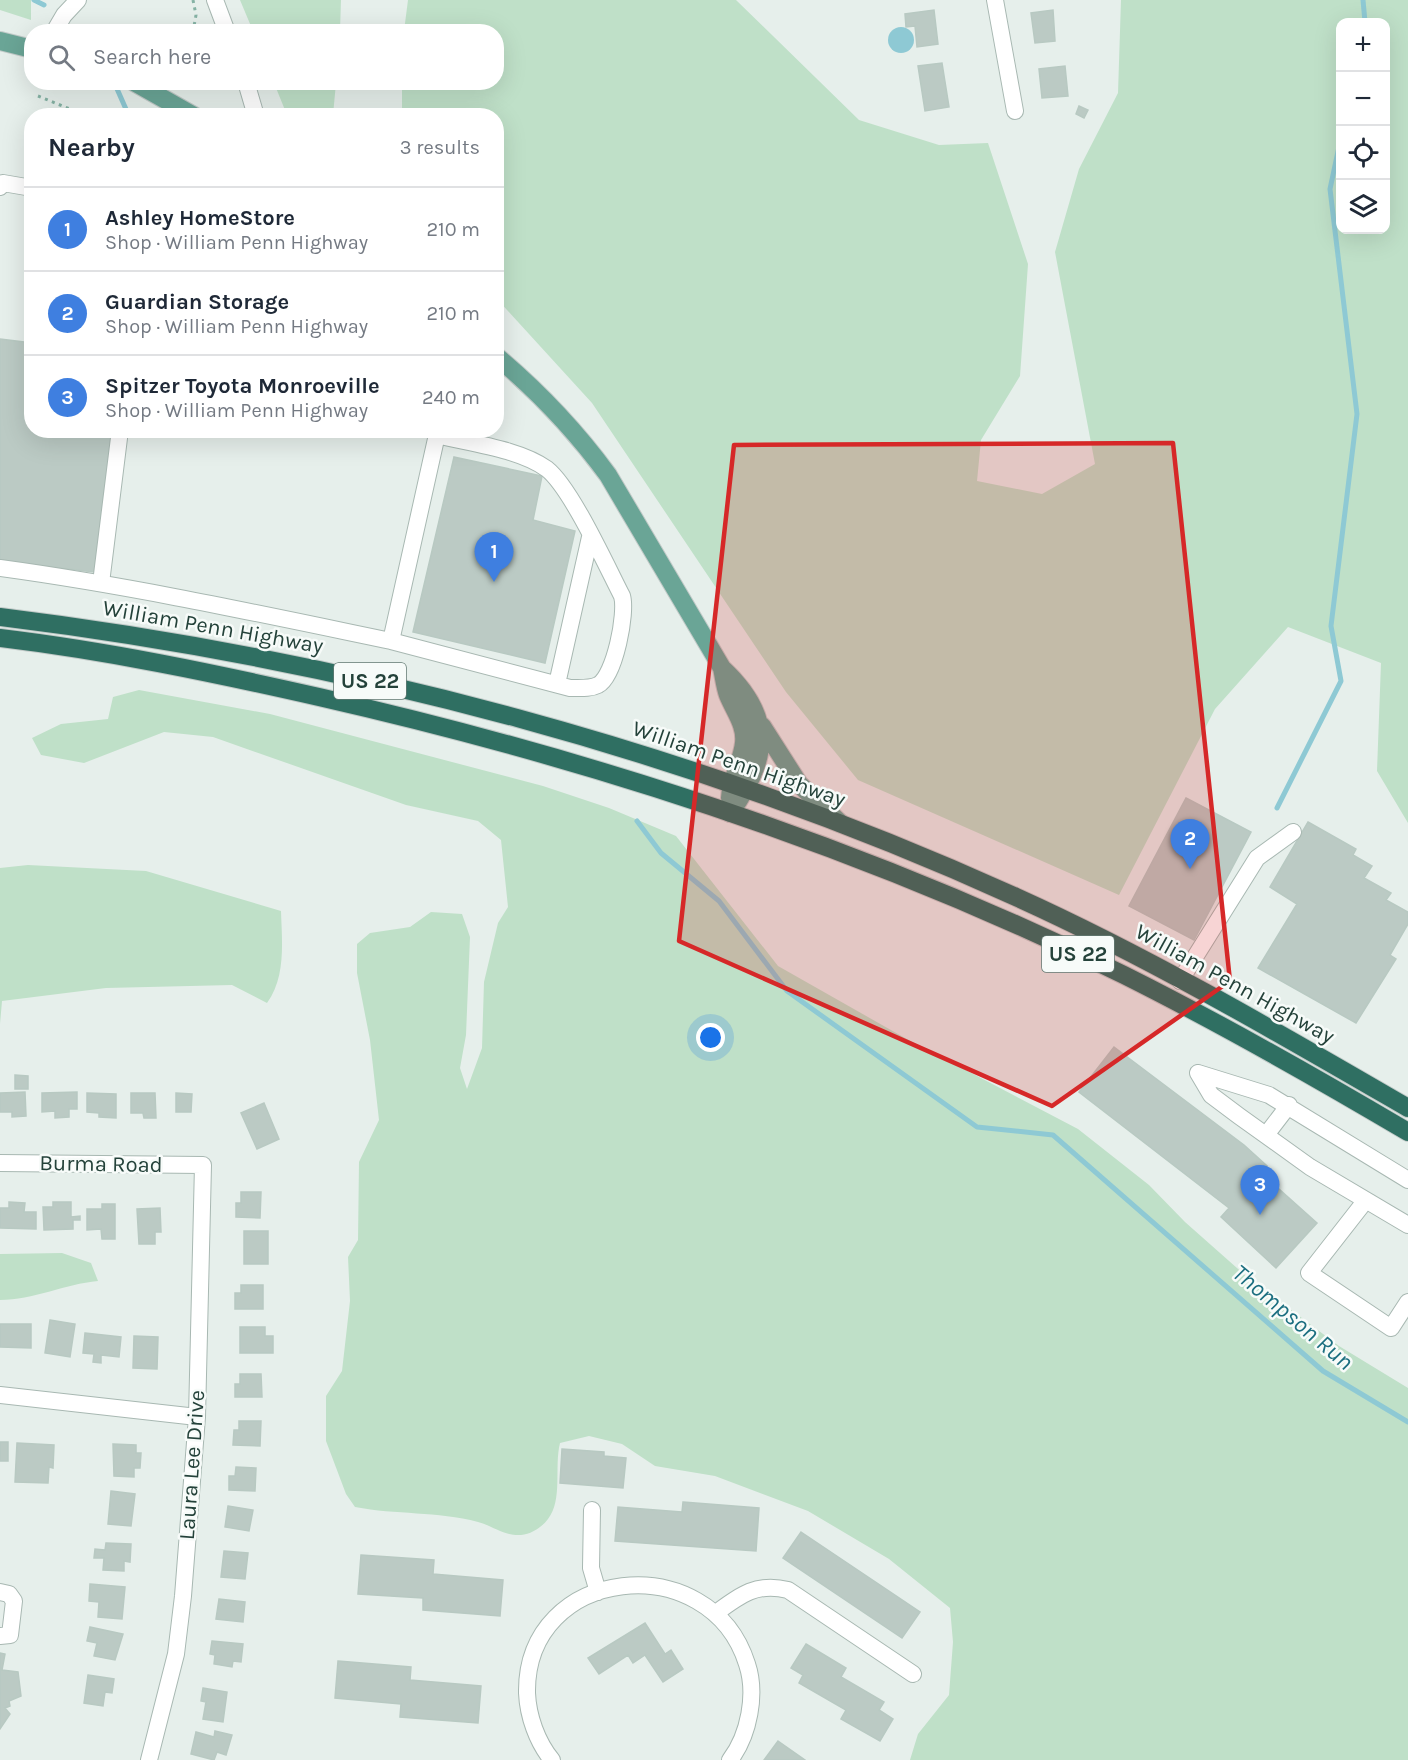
<!DOCTYPE html>
<html lang="en">
<head>
<meta charset="utf-8">
<style>
	body { margin:0; font-family:Karla,sans-serif; background:#f6f6f7; color:#1f2937 }
	.controls { position:absolute; right:18px; top:18px; display:grid; overflow:hidden; border-radius:12px; box-shadow:0 6px 24px #0002 }
	.controls button { width:54px; height:54px; display:grid; place-items:center; padding:0; border:0; border-bottom:2px solid #e0e1e3; background:#fff; color:#1f2937; font:30px sans-serif }
	.you { position:absolute; left:711px; top:1038px; width:21px; height:21px; margin:-15px; border:4px solid #fff; border-radius:50%; background:#1a73e8; box-shadow:0 0 0 9px #1a73e833 }
	.badge { display:grid; place-items:center; width:39px; height:39px; border-radius:50%; background:#7f5249; color:#fff; font-size:20px; font-weight:700 }
	.pin { position:absolute; translate:-50% -50px; filter:drop-shadow(0 2px 3px #0008) }
	.pin::after { content:''; position:absolute; top:32px; width:21px; height:18px; background:inherit; clip-path:polygon(0 0,100% 0,50% 100%) }
	.list { margin:0; padding:0; list-style:none }
	h2 { display:flex; justify-content:space-between; align-items:center; height:78px; margin:0; padding:0 24px; font-size:26px }
	h2 small { font-size:20px; font-weight:400; color:#747a83 }
	.list li { display:grid; grid-template-columns:39px 1fr auto; gap:18px; align-items:center; box-sizing:border-box; height:84px; padding:0 24px; border-top:2px solid #e0e1e3 }
	.list b { display:block; font-size:22px; white-space:nowrap }
	.list p { margin:0; font-size:20px; white-space:nowrap; color:#747a83 }
	.list em { font-size:20px; font-style:normal; color:#747a83 }
	.icon { flex:none; width:33px; height:33px; fill:none; stroke:currentColor; stroke-width:2; stroke-linecap:round; stroke-linejoin:round }
	.map { position:relative; flex:none; width:1408px; height:1760px; overflow:hidden }
	.search { position:absolute; background:#fff; box-shadow:0 6px 24px #0002; left:24px; top:24px; width:480px; height:66px; display:flex; align-items:center; gap:15px; box-sizing:border-box; padding:0 21px; border-radius:24px; color:#747a83; font-size:22px }
	.panel { position:absolute; background:#fff; box-shadow:0 6px 24px #0002; left:24px; top:108px; width:480px; height:330px; border-radius:24px }
	.map>svg:first-child { display:block }
	.green { fill:#bfe0c8; fill-rule:evenodd }
	.water { fill:#8ec9d4 }
	.lines { fill:none; stroke-linecap:round; stroke-linejoin:round }
	.stream { stroke:#8ec9d4; stroke-width:5 }
	.building { fill:#bbcac4; stroke:#b8c9c2; stroke-width:1.5 }
	.minor-casing { stroke:#a8b8b2; stroke-width:18 }
	.major-casing { stroke:#c2cac8; stroke-width:20 }
	.highway-casing { stroke:#c2cac8; stroke-width:20 }
	.path { stroke:#86b3a5; stroke-width:3; stroke-dasharray:3 4.5; stroke-linecap:butt }
	.minor { stroke:#fff; stroke-width:16 }
	.major { stroke:#6aa596; stroke-width:18 }
	.highway { stroke:#2f6f62; stroke-width:18 }
	.marked { fill:#d62828; fill-opacity:0.2; stroke:#d62828; stroke-width:4.5; stroke-linejoin:round }
	.labels { text-anchor:middle; dominant-baseline:central; stroke-width:5; stroke-linejoin:round; paint-order:stroke }
	.shield { fill:#f7fbf9; stroke:#637a73; stroke-width:1.5 }
	.shield-label { font-size:21px; font-weight:bold; fill:#24423a }
	.street-label { font-size:22px; fill:#24423a; stroke:#f7fbf9 }
	.water-label { font-size:24px; font-style:italic; fill:#1c6f80; stroke:#f7fbf9 }
</style>
</head>
<body>
<div class="map">
<svg width="1408" height="1760" viewBox="0 0 1408 1760">
	<rect width="100%" height="100%" fill="#e6efeb"/>
	<path class="green" d="M0,0H31V20L0,10Z
		M240,0H341L340,31H253Z
		M408,0H736L859,120L939,145L988,143L1028,264L1020,376L981,440L977,481L1042,494L1095,464L1055,252L1079,169L1118,93L1121,0H1408V823L1377,771L1381,663L1288,627L1215,709L1119,895L858,780L786,692L592,403L497,299L496,116L402,115V83L496,82V32L404,31ZM1340,22H1386V230H1340Z
		M274,83H336L333,115H287Z
		M139,690L270,714L543,786L609,808L676,836L778,966L905,1038L1078,1129L1149,1185L1185,1222L1246,1276L1339,1346L1408,1388V1760H910L918,1734L949,1695L953,1642L950,1608L889,1559L808,1511L715,1476L655,1466L622,1444L589,1436L560,1443C554,1467 563,1500 548,1519C542,1527 532,1534 521,1535C504,1536 493,1526 478,1522C437,1511 396,1515 355,1507L346,1494L326,1441V1396L342,1371L350,1301L348,1257L358,1240L359,1162L379,1120L370,1040L357,973V944L370,933L410,927L431,912L462,914L470,937L466,1035L460,1068L467,1089L482,1048L484,982L498,923L508,907L501,840L478,821L406,805L213,737L164,732L84,763L41,755L32,738L61,724L108,719L113,697Z
		M28,865L146,871L281,911C282,942 286,977 267,1003L232,985L106,988L2,1001L0,1024V868Z
		M62,1253L91,1263L98,1281C65,1284 33,1300 0,1300V1254Z"/>
	<path class="water" d="M888 40a13 13 0 1 1 26 0a13 13 0 1 1-26 0Z"/>
	<g class="lines">
		<path class="stream" d="M34,0L44,5
			M1363,0L1365,22
			M114,82L129,116
			M1277,808L1341,681L1331,626L1357,414L1330,189L1340,142
			M637,821L661,853L719,901L787,991L977,1127L1053,1135L1323,1371L1408,1422"/>
	</g>
	<path class="building" d="M934,10L938,44L917,47L915,26L906,27L905,14Z
		M1053,10L1055,41L1035,43L1031,13Z
		M942,63L949,107L925,111L918,66Z
		M1065,66L1068,96L1042,98L1039,69Z
		M1079,106L1088,110L1084,118L1076,114Z
		M0,339L32,343V430H112L94,572L0,561Z
		M454,457L542,476L533,520L575,531L545,663L413,632Z
		M1186,798L1251,832L1194,940L1129,906Z
		M1308,822L1356,849L1353,855L1372,866L1364,878L1391,893L1386,900L1408,912V924L1390,955L1396,959L1356,1023L1258,968L1297,904L1270,887Z
		M1114,1047L1244,1145L1267,1166L1262,1174L1317,1223L1276,1268L1221,1217L1229,1208L1079,1092Z
		M15,1075L28,1076V1089H15Z
		M25,1092L26,1116L12,1117V1112H0V1093Z
		M77,1092V1109H69V1117L55,1118V1111L42,1112V1093Z
		M87,1093L116,1094V1118L99,1117V1113L87,1112Z
		M131,1093H155L156,1118H144L143,1113H131Z
		M176,1093L192,1094L191,1112H176Z
		M264,1103L279,1139L257,1149L241,1113Z
		M241,1192H261L260,1218L236,1217V1203H241Z
		M9,1202L25,1203L24,1212H36V1229L0,1228V1208H9Z
		M53,1202H71V1217L80,1216V1220H73V1229L44,1230L43,1207H53Z
		M102,1204H115V1239H102L101,1229L87,1230V1209H102Z
		M160,1208L161,1232H155V1244H139L137,1209Z
		M244,1231H268V1264H244Z
		M241,1285H263V1309H235V1293H241Z
		M50,1320L75,1324L70,1357L45,1353Z
		M0,1324H31V1348L0,1347Z
		M240,1327H265V1336H273V1353H240Z
		M85,1333L121,1337L119,1357L101,1355V1363L93,1362L94,1354L83,1353Z
		M134,1336L158,1337L157,1369L133,1368Z
		M240,1374H261L262,1397H235V1384H240Z
		M239,1421H261L260,1446L233,1445L234,1430H239Z
		M0,1442H8V1461H0Z
		M17,1443L54,1445L53,1468L49,1467L48,1483L15,1482Z
		M113,1444L136,1445V1453H141L140,1468H134V1477L114,1476Z
		M562,1449L604,1452V1456L626,1458L623,1488L560,1483Z
		M236,1467L256,1468L255,1491L229,1490V1476H235Z
		M111,1491L135,1494L131,1526L108,1524Z
		M683,1502L759,1508L756,1551L615,1541L618,1507L682,1512Z
		M228,1506L253,1510L249,1531L225,1527Z
		M801,1532L920,1612L902,1638L783,1558Z
		M106,1543L131,1544L130,1562L124,1561V1571L103,1570L104,1558H94L95,1549L105,1550Z
		M224,1551L248,1553L245,1579L221,1577Z
		M361,1555L434,1560L433,1574L503,1580L500,1616L423,1610V1598L358,1594Z
		M90,1584L125,1587L122,1619L98,1617L99,1602L89,1601Z
		M219,1599L245,1602L243,1622L216,1619Z
		M645,1623L665,1654L671,1650L683,1669L663,1682L645,1655L633,1663L628,1655L599,1674L588,1658Z
		M90,1627L123,1634L115,1660L94,1656L97,1643L87,1641Z
		M212,1641L243,1644L241,1662L233,1661L232,1667L214,1664L215,1655L210,1654Z
		M806,1644L846,1668L841,1677L884,1702L879,1710L893,1719L880,1741L841,1719L846,1710L799,1683L803,1675L791,1668Z
		M0,1653L5,1654L2,1670L18,1672L21,1696L9,1701L10,1706L5,1708L10,1714L0,1729Z
		M338,1661L411,1667L410,1680L481,1686L478,1723L400,1717L401,1704L335,1698Z
		M88,1675L114,1679L112,1693L105,1692L103,1706L84,1703Z
		M203,1688L227,1692L223,1722L203,1719L206,1702L201,1701Z
		M215,1731L232,1735L226,1755L217,1752L214,1760L191,1754L196,1732L214,1737Z
		M778,1741L805,1760H764Z"/>
	<g class="lines">
		<defs>
			<path id="minor" d="M215,0L227,32
				M995,0L1015,111
				M54,32L64,15L78,0
				M246,82L256,116
				M0,187L3,183L32,188
				M0,568C132,586 261,614 391,641L438,430
				M101,583L120,430
				M391,641L570,688C580,688 590,689 598,685C615,676 627,612 622,596C606,565 571,488 547,469C520,449 469,443 437,435
				M557,684L590,537
				M1180,981L1257,858L1293,832
				M1198,1073L1211,1095L1239,1116L1310,1167L1408,1225
				M1198,1073L1269,1095L1408,1180
				M1266,1135L1289,1105
				M0,1163L203,1165L197,1417L183,1596L176,1654L149,1760
				M1366,1200L1309,1273L1391,1328L1408,1302
				M0,1395L197,1417
				M592,1510L591,1568L598,1592
				M0,1592L9,1594L14,1601L10,1635L0,1636
				M716,1613C740,1595 757,1582 788,1590L913,1674
				M552,1760C537,1742 528,1716 527,1693C525,1565 710,1546 747,1664C757,1694 749,1735 730,1760"/>
			<path id="major" d="M0,41L32,49
				M134,82L194,116
				M496,356C539,392 575,430 608,475L722,668C774,716 770,758 730,813
				M722,668C724,677 725,687 728,695C735,712 746,725 744,743C742,762 731,778 730,798
				M762,726L799,784L840,823"/>
			<path id="highway" d="M0,617C349,660 695,751 1016,897C1149,957 1282,1035 1408,1108
				M0,638C108,651 213,673 319,697C596,760 868,849 1124,975C1220,1023 1315,1077 1408,1132"/>
		</defs>
		<use href="#minor" class="minor-casing"/>
		<use href="#major" class="major-casing"/>
		<use href="#highway" class="highway-casing"/>
		<path class="path" d="M193,0L196,15L193,32
			M38,96L87,116"/>
		<use href="#minor" class="minor"/>
		<use href="#major" class="major"/>
		<use href="#highway" class="highway"/>
	</g>
	<path class="marked" d="M1173,443L1230,981L1052,1106L679,941L734,445Z"/>
	<g class="labels">
		<g class="shield">
			<rect x="334" y="663" width="72" height="36" rx="4.5"/>
			<rect x="1042" y="936" width="72" height="36" rx="4.5"/>
		</g>
		<g class="shield-label">
			<text x="370" y="681">US 22</text>
			<text x="1078" y="954">US 22</text>
		</g>
		<g class="street-label">
			<text transform="translate(213 627) rotate(10)">William Penn Highway</text>
			<text transform="translate(739 764) rotate(19)">William Penn Highway</text>
			<text transform="translate(1235 984) rotate(29)">William Penn Highway</text>
			<text transform="translate(101 1164) rotate(1)">Burma Road</text>
			<text transform="translate(192 1465) rotate(-86)">Laura Lee Drive</text>
		</g>
		<g class="water-label">
			<text transform="translate(1293 1317) rotate(40)">Thompson Run</text>
		</g>
	</g>
</svg>
<div class="controls">
<button>+</button>
<button>−</button>
<button><svg class="icon" aria-label="locate" viewBox="0 0 24 24"><circle cx="12" cy="12" r="6"/><path d="M12 2v4M12 18v4M2 12h4M18 12h4"/></svg></button>
<button><svg class="icon" aria-label="layers" viewBox="0 0 24 24"><path d="M12 4l9 5-9 5-9-5zM3 14l9 5 9-5"/></svg></button>
</div>
<div class="you"></div>
<div class="pin badge" style="left:494px;top:582px;background:#3f7fe0">1</div>
<div class="pin badge" style="left:1190px;top:869px;background:#3f7fe0">2</div>
<div class="pin badge" style="left:1260px;top:1215px;background:#3f7fe0">3</div>
<div class="search"><svg class="icon" aria-label="search" viewBox="0 0 24 24"><circle cx="10" cy="10" r="6"/><path d="M15 15l6 6"/></svg>Search here</div>
<section class="panel">
<h2>Nearby<small>3 results</small></h2>
<ul class="list">
<li><span class="badge" style="background:#3f7fe0">1</span><div><b>Ashley HomeStore</b><p>Shop · William Penn Highway</p></div><em>210 m</em></li>
<li><span class="badge" style="background:#3f7fe0">2</span><div><b>Guardian Storage</b><p>Shop · William Penn Highway</p></div><em>210 m</em></li>
<li><span class="badge" style="background:#3f7fe0">3</span><div><b>Spitzer Toyota Monroeville</b><p>Shop · William Penn Highway</p></div><em>240 m</em></li>
</ul>
</section>
</div>
</body>
</html>
